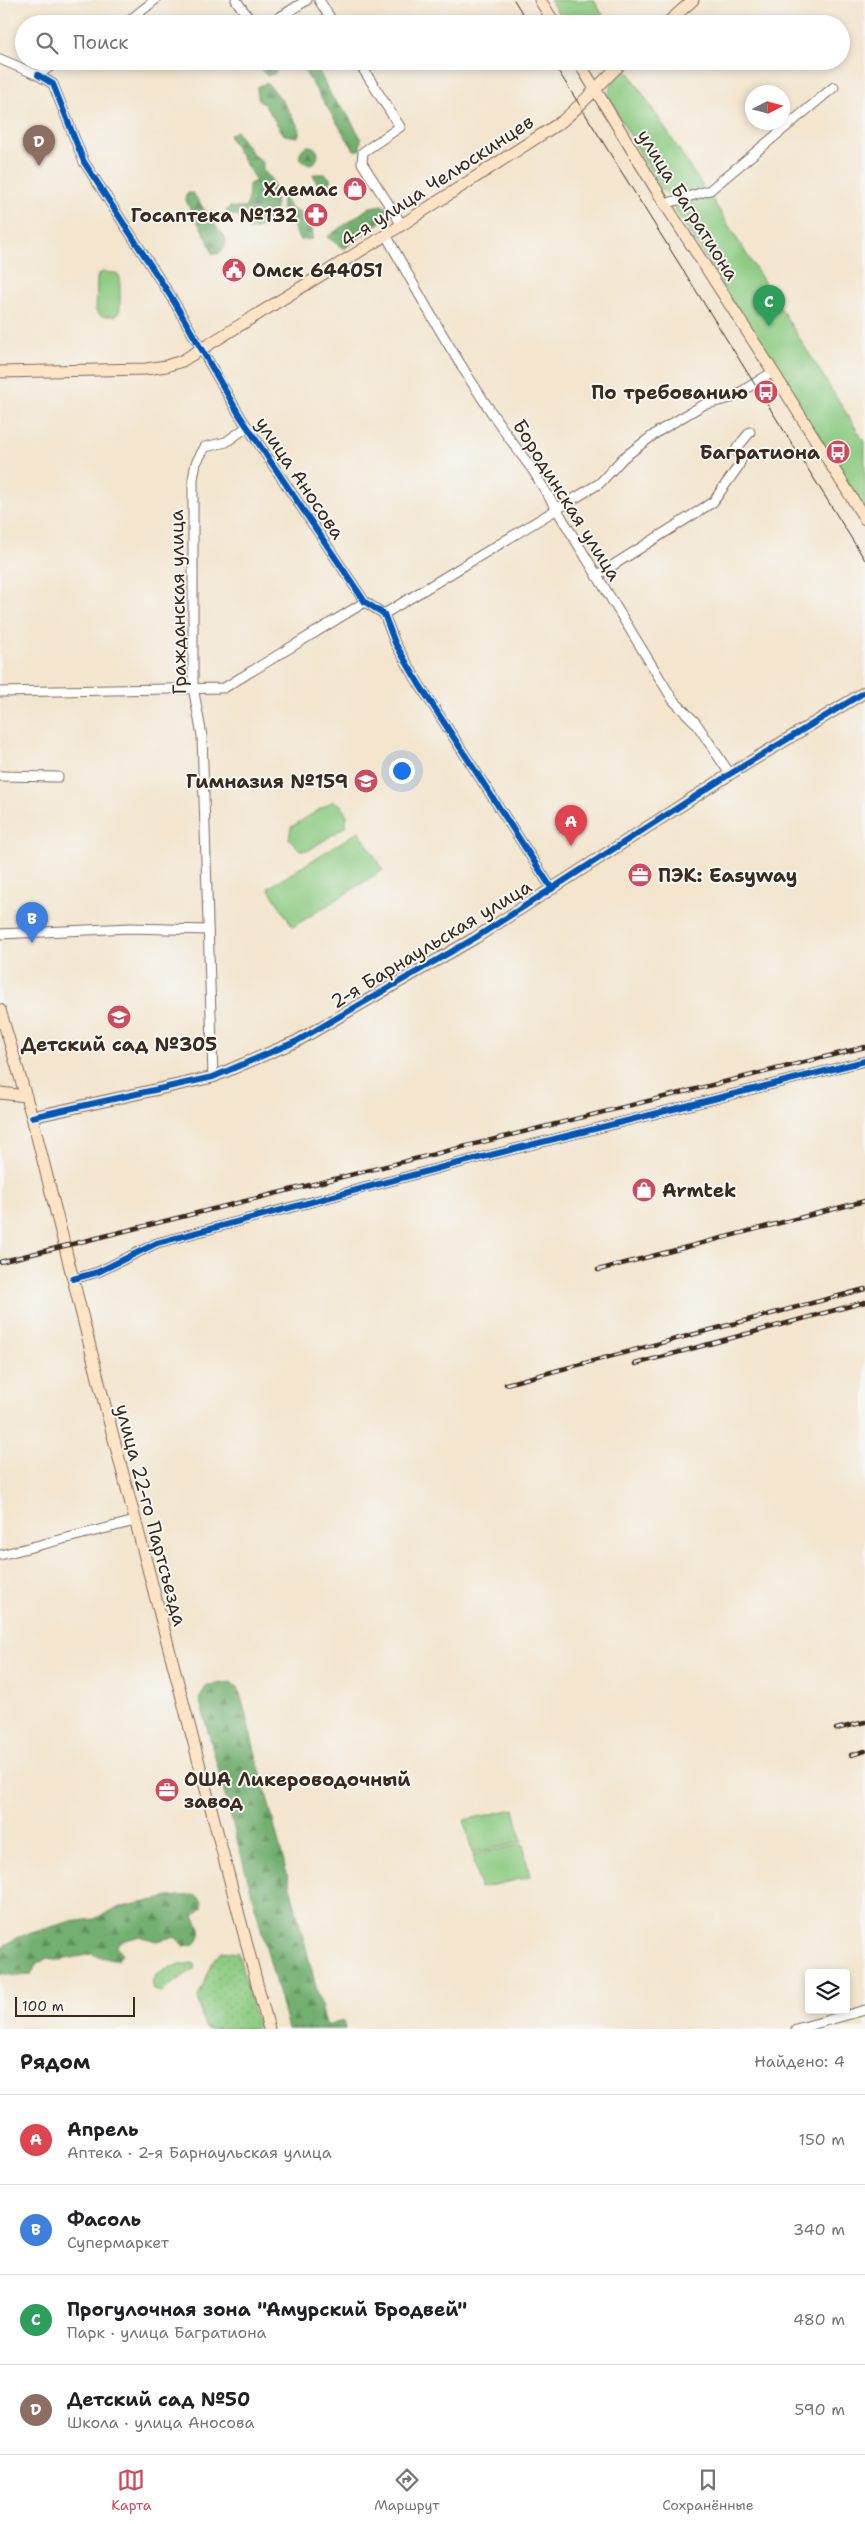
<!DOCTYPE html>
<html lang="ru">
<head>
<meta charset="utf-8">
<style>
	body { margin:0; font-family:"Shantell Sans",sans-serif; background:#f6f6f6; color:#202124 }
	.controls { position:absolute; right:15px; bottom:15px; display:grid; overflow:hidden; border-radius:5px; box-shadow:0 2px 8px #0003 }
	.controls button { width:45px; height:45px; display:grid; place-items:center; padding:0; border:0; border-bottom:1px solid #e0e0e0; background:#fff; color:#202124; font:25px sans-serif }
	.compass { position:absolute; left:745px; top:85px; width:45px; height:45px; border-radius:50%; background:#fff; box-shadow:0 2px 8px #0003; rotate:84deg }
	.scale { position:absolute; left:15px; bottom:12px; width:120px; box-sizing:border-box; padding-left:5px; border:2px solid #3b2a1e; border-top:0; font-size:14px; line-height:18px; white-space:nowrap; color:#3b2a1e; -webkit-text-stroke:4px #f6f6f2; paint-order:stroke }
	.you { position:absolute; left:401px; top:770px; width:18px; height:18px; margin:-12px; border:4px solid #fff; border-radius:50%; background:#1a73e8; box-shadow:0 0 0 8px #1a73e833 }
	.badge { display:grid; place-items:center; width:32px; height:32px; border-radius:50%; background:#d1495b; color:#fff; font-size:16px; font-weight:700 }
	.pin { position:absolute; translate:-50% -41px; filter:drop-shadow(0 1px 2px #0008) }
	.pin::after { content:''; position:absolute; top:26px; width:18px; height:15px; background:inherit; clip-path:polygon(0 0,100% 0,50% 100%) }
	.list { margin:0; padding:0; list-style:none }
	h2 { display:flex; justify-content:space-between; align-items:center; height:65px; margin:0; padding:0 20px; font-size:21px }
	h2 small { font-size:16px; font-weight:400; color:#757577 }
	.list li { display:grid; grid-template-columns:32px 1fr auto; gap:15px; align-items:center; box-sizing:border-box; height:90px; padding:0 20px; border-top:1px solid #e0e0e0 }
	.list b { display:block; font-size:19px; white-space:nowrap }
	.list p { margin:0; font-size:16px; white-space:nowrap; color:#757577 }
	.list em { font-size:16px; font-style:normal; color:#757577 }
	.icon { flex:none; width:28px; height:28px; fill:none; stroke:currentColor; stroke-width:2; stroke-linecap:round; stroke-linejoin:round }
	.map { position:relative; flex:none; width:865px; height:2029px; overflow:hidden }
	.search { position:absolute; background:#fff; box-shadow:0 2px 8px #0003; left:15px; right:15px; top:15px; height:55px; display:flex; align-items:center; gap:12px; box-sizing:border-box; padding:0 18px; border-radius:28px; color:#757577; font-size:19px }
	.sheet { height:425px; background:#fff }
	nav { display:flex; justify-content:space-around; align-items:center; box-sizing:border-box; height:70px; border-top:1px solid #e0e0e0; background:#fff; font-size:14px; color:#757577 }
	nav a { display:grid; justify-items:center; gap:2px }
	nav .on { color:#d1495b }
	.map>svg:first-child { display:block }
	.grass { fill:url(#grass-dots); stroke:#647a50 }
	.forest { fill:url(#forest-firs); stroke:#566c47 }
	.park { fill:#8dcb82; stroke:#647a50 }
	.lines { fill:none; stroke-linecap:round; stroke-linejoin:round }
	.street-casing { stroke:#7b6b5c; stroke-width:11 }
	.secondary-casing { stroke:#7b6b5c; stroke-width:13 }
	.street { stroke:#fff; stroke-width:9 }
	.secondary { stroke:#fee4c6; stroke-width:11 }
	.tram { stroke:#3b2a1e; stroke-width:1 }
	.rail-casing { stroke:#3b2a1e; stroke-width:4.5 }
	.rail { stroke:#f6f6f2; stroke-width:2.5; stroke-dasharray:8; stroke-linecap:butt }
	.cycleway-casing { stroke:#f6f6f2; stroke-width:9 }
	.cycleway { stroke:#0057b8; stroke-width:6 }
	.labels { text-anchor:middle; dominant-baseline:central; stroke-width:4; stroke-linejoin:round; paint-order:stroke }
	.street-label { font-size:19px; fill:#3b2a1e; stroke:#f6f6f2 }
	.poi-label { font-size:19px; font-weight:bold; fill:#3b2a1e; stroke:#f6f6f2; text-anchor:end }
</style>
</head>
<body>
<div class="map">
<svg width="865" height="2029" viewBox="0 0 865 2029">
	<defs>
		<pattern id="grass-dots" width="8" height="8" patternUnits="userSpaceOnUse" patternTransform="scale(1.25)"><rect width="8" height="8" fill="#8dcb82"/><path d="M2 2h.1M6 6h.1" fill="none" stroke="#7bae70" stroke-width="1.8" stroke-linecap="round"/></pattern>
		<pattern id="forest-firs" width="22" height="20" patternUnits="userSpaceOnUse" patternTransform="scale(1.25)"><rect width="22" height="20" fill="#72af70"/><path d="M5 1l3.5 6h-7zM16 11l3.5 6h-7z" fill="#5f8f5b"/></pattern>
	</defs>
	<rect width="100%" height="100%" fill="#f6f6f2"/>
	<filter id="ink" filterUnits="userSpaceOnUse"><feTurbulence type="fractalNoise" baseFrequency=".02" numOctaves="2"/><feDisplacementMap in="SourceGraphic" scale="10" xChannelSelector="R" yChannelSelector="G"/><feConvolveMatrix kernelMatrix="1 2 1 2 8 2 1 2 1" color-interpolation-filters="sRGB"/></filter>
	<filter id="wash" filterUnits="userSpaceOnUse"><feTurbulence type="fractalNoise" baseFrequency=".0096" numOctaves="4" result="noise"/><feDisplacementMap in="SourceGraphic" scale="20" xChannelSelector="R" yChannelSelector="G"/><feGaussianBlur stdDeviation="1.12" result="paint"/><feColorMatrix in="noise" values="0 0 0 0 0 0 0 0 0 0 0 0 0 0 0 0 0 1.4 0 .05"/><feComposite in="paint" operator="in"/></filter>
	<g filter="url(#wash)">
		<rect width="100%" height="100%" fill="#f3e5ce"/>
		<path class="grass" d="M222,1951L238,1953L258,2027L255,2029H206L204,2026L198,1997L215,1957Z
			M191,1963L195,1964V1968L161,1992L154,1990C146,1968 177,1966 191,1963Z"/>
		<path class="forest" d="M268,61H277L278,68L275,73L267,76L261,70Z
			M298,61H312L316,65L332,97L347,114L361,138L360,150H354Z
			M266,83C277,90 292,116 300,129L298,137L284,135L264,104C257,100 257,95 257,87Z
			M236,131L252,153L263,163V171C278,180 275,201 276,217L257,229L249,231L238,216L227,213L226,211L230,207L245,208L248,202L249,184L256,181L230,138L229,135Z
			M300 155a9 9 0 1 1 18 0a9 9 0 1 1-18 0Z
			M313,174H325L330,178L331,191C320,192 317,184 313,174Z
			M188,193H193L206,212L216,217L215,225L226,239L225,248L218,254L212,253C208,233 191,217 185,197Z
			M282,199H285L291,209L299,211L313,231L312,239L300,240C297,236 297,233 294,228C289,217 279,215 282,199Z
			M382,205L386,208L388,216L344,249L327,237L370,207Z
			M231,1682L239,1689L326,2025L343,2020L345,2029H288L199,1698L207,1685Z
			M193,1895C201,1897 202,1900 202,1908L194,1915C199,1926 205,1934 195,1944L184,1946L175,1937L156,1941L140,1936L119,1942L117,1946L122,1953L118,1960H112L91,1954L61,1960L47,1958L36,1965L31,1975L17,1976L0,1973V1948L18,1937L68,1922L94,1919L117,1908L169,1897Z"/>
		<path class="park" d="M550,0H594L608,24H565Z
			M626,68L703,187C690,192 672,201 661,189L608,97L611,85Z
			M709,194L865,443V516L674,208L676,205L698,199Z
			M103,272L117,273L120,277V310L116,316H102L96,312L97,278L99,274Z
			M333,801L341,805L347,815L346,826L309,850H300L289,839L291,827Z
			M359,831L383,870L293,927L268,888Z
			M514,1809L522,1842L472,1853L464,1820Z
			M523,1844L530,1877L480,1888L473,1855Z"/>
	</g>
	<g filter="url(#ink)">
		<g class="lines">
			<defs>
				<path id="street" d="M236,0L253,24
					M319,0L334,24
					M125,24L155,0
					M269,24L307,0
					M0,59L38,75L58,61
					M358,61L400,127L363,152L362,163L402,225
					M38,75L53,84L84,162L173,300L240,416L365,602L384,614L395,643L419,684L552,889
					M665,204L710,190L834,87
					M386,235C430,315 476,396 532,469L673,700L696,723L730,774
					M596,576L713,502L738,467L741,460L737,448L750,432
					M384,614L600,483L623,458L659,431L703,405L731,398L773,372
					M0,692L224,688L365,602
					M0,776L58,777
					M0,934L130,928L208,930
					M213,1077L202,736L193,687V479L196,463L205,447L226,442L247,427
					M73,1279L98,1272L157,1243L439,1168L865,1061
					M0,1555L135,1521
					M796,2029L865,2010"/>
				<path id="secondary" d="M540,0L555,24
					M666,24L693,0
					M578,61L665,204L765,359L865,519
					M0,372L146,369L166,366L182,361L386,235L561,122C584,103 602,81 624,61
					M0,1010L32,1117L101,1390L269,2029
					M0,1093L26,1096
					M32,1117L213,1077L297,1041L475,938L730,774L865,692"/>
			</defs>
			<use href="#street" class="street-casing"/>
			<use href="#secondary" class="secondary-casing"/>
			<use href="#street" class="street"/>
			<use href="#secondary" class="secondary"/>
			<path class="tram" d="M514,0L529,24
				M552,61L865,560"/>
			<defs>
				<path id="rail" d="M0,1262L865,1047
					M598,1270L865,1201
					M635,1364L865,1302
					M506,1384L865,1289
					M836,1729L865,1722
					M851,1755L865,1751"/>
			</defs>
			<use href="#rail" class="rail-casing"/>
			<use href="#rail" class="rail"/>
			<defs>
				<path id="cycleway" d="M38,75L53,84L84,162L173,300L240,416L365,602L384,614L395,643L419,684L552,889
					M32,1117L213,1077L297,1041L475,938L730,774L865,692
					M73,1279L98,1272L157,1243L439,1168L865,1061"/>
			</defs>
			<use href="#cycleway" class="cycleway-casing"/>
			<use href="#cycleway" class="cycleway"/>
		</g>
	</g>
	<defs>
		<symbol id="shop-disc" viewBox="-11 -11 22 22"><circle r="9.5" fill="#d1495b" stroke="#f6f6f2"/><path d="M-5-2.5h2.3a2.7 3.5 0 0 1 5.4 0H5L5.5 6h-11ZM-1.5-2.5h3a1.5 2.3 0 0 0-3 0Z" fill="#fff"/></symbol>
		<symbol id="pharmacy-disc" viewBox="-11 -11 22 22"><circle r="9.5" fill="#d1495b" stroke="#f6f6f2"/><path d="M-2-6h4v4h4v4h-4v4h-4v-4h-4v-4h4Z" fill="#fff"/></symbol>
		<symbol id="civic-disc" viewBox="-11 -11 22 22"><circle r="9.5" fill="#d1495b" stroke="#f6f6f2"/><path d="M-.6-6.5H3V-4.5H.6V-3L4-1V1h2V6H-6V1h2V-1L-.6-3ZM-1.2 2.5V6h2.4V2.5Z" fill="#fff"/></symbol>
		<symbol id="bus-disc" viewBox="-11 -11 22 22"><circle r="9.5" fill="#d1495b" stroke="#f6f6f2"/><path d="M-5-6H5V4H4V6H2V4H-2V6H-4V4H-5ZM-3.5-4V0h7V-4ZM-3.5 1.2v1.5H-2V1.2ZM2 1.2v1.5H3.5V1.2Z" fill="#fff"/></symbol>
		<symbol id="school-disc" viewBox="-11 -11 22 22"><circle r="9.5" fill="#d1495b" stroke="#f6f6f2"/><path d="M0-5L7-2L0 1L-7-2ZM-4 1L0 2.5L4 1V4Q0 6-4 4Z" fill="#fff"/></symbol>
		<symbol id="office-disc" viewBox="-11 -11 22 22"><circle r="9.5" fill="#d1495b" stroke="#f6f6f2"/><path d="M-6-3h4V-5.5h4V-3h4V5H-6ZM-1-4.5V-3h2v-1.5ZM-6 0V1H6V0Z" fill="#fff"/></symbol>
	</defs>
	<g fill-rule="evenodd">
		<use href="#shop-disc" x="341" y="175" width="28" height="28"/>
		<use href="#pharmacy-disc" x="302" y="201" width="28" height="28"/>
		<use href="#civic-disc" x="220" y="256" width="28" height="28"/>
		<use href="#bus-disc" x="752" y="378" width="28" height="28"/>
		<use href="#bus-disc" x="824" y="438" width="28" height="28"/>
		<use href="#school-disc" x="352" y="767" width="28" height="28"/>
		<use href="#office-disc" x="626" y="861" width="28" height="28"/>
		<use href="#school-disc" x="105" y="1003" width="28" height="28"/>
		<use href="#shop-disc" x="630" y="1176" width="28" height="28"/>
		<use href="#office-disc" x="153" y="1776" width="28" height="28"/>
	</g>
	<g class="labels">
		<g class="street-label">
			<text transform="translate(437 181) rotate(-33)">4-я улица Челюскинцев</text>
			<text transform="translate(688 205) rotate(58)">улица Багратиона</text>
			<text transform="translate(300 478) rotate(56)">улица Аносова</text>
			<text transform="translate(567 500) rotate(58)">Бородинская улица</text>
			<text transform="translate(178 602) rotate(-91)">Гражданская улица</text>
			<text transform="translate(431 944) rotate(-31)">2-я Барнаульская улица</text>
			<text transform="translate(151 1515) rotate(75)">улица 22-го Партсъезда</text>
		</g>
		<g class="poi-label">
			<text x="338" y="189">Хлемас</text>
			<text x="298" y="215">Госаптека №132</text>
			<text x="252" y="270" text-anchor="start">Омск 644051</text>
			<text x="748" y="392">По требованию</text>
			<text x="820" y="452">Багратиона</text>
			<text x="348" y="781">Гимназия №159</text>
			<text x="658" y="875" text-anchor="start">ПЭК: Easyway</text>
			<text x="119" y="1044" text-anchor="middle">Детский сад №305</text>
			<text x="662" y="1190" text-anchor="start">Armtek</text>
			<text x="184" y="1779" text-anchor="start">ОША Ликероводочный<tspan x="184" dy="22">завод</tspan></text>
		</g>
	</g>
</svg>
<div class="controls">
<button><svg class="icon" aria-label="layers" viewBox="0 0 24 24"><path d="M12 4l9 5-9 5-9-5zM3 14l9 5 9-5"/></svg></button>
</div>
<svg class="compass" viewBox="-18 -18 36 36"><path d="M0-13l5 13h-10z" fill="#e53935"/><path d="M0 13l5-13h-10z" fill="#757577"/></svg>
<div class="scale">100 m</div>
<div class="you"></div>
<div class="pin badge" style="left:571px;top:846px;background:#e0444e">A</div>
<div class="pin badge" style="left:32px;top:943px;background:#3f7fe0">B</div>
<div class="pin badge" style="left:769px;top:326px;background:#2e9e5b">C</div>
<div class="pin badge" style="left:39px;top:166px;background:#8d6e63">D</div>
<div class="search"><svg class="icon" aria-label="search" viewBox="0 0 24 24"><circle cx="10" cy="10" r="6"/><path d="M15 15l6 6"/></svg>Поиск</div>
</div>
<section class="sheet">
<h2>Рядом<small>Найдено: 4</small></h2>
<ul class="list">
<li><span class="badge" style="background:#e0444e">A</span><div><b>Апрель</b><p>Аптека · 2-я Барнаульская улица</p></div><em>150 m</em></li>
<li><span class="badge" style="background:#3f7fe0">B</span><div><b>Фасоль</b><p>Супермаркет</p></div><em>340 m</em></li>
<li><span class="badge" style="background:#2e9e5b">C</span><div><b>Прогулочная зона &quot;Амурский Бродвей&quot;</b><p>Парк · улица Багратиона</p></div><em>480 m</em></li>
<li><span class="badge" style="background:#8d6e63">D</span><div><b>Детский сад №50</b><p>Школа · улица Аносова</p></div><em>590 m</em></li>
</ul>
</section>
<nav>
<a class="on"><svg class="icon" aria-label="map" viewBox="0 0 24 24"><path d="M3 6l6-2 6 2 6-2v14l-6 2-6-2-6 2zM9 4v14M15 6v14"/></svg>Карта</a>
<a><svg class="icon" aria-label="directions" viewBox="0 0 24 24"><path d="M12 3l9 9-9 9-9-9zM9 14v-3h6M13 9l2 2-2 2"/></svg>Маршрут</a>
<a><svg class="icon" aria-label="saved" viewBox="0 0 24 24"><path d="M7 4h10v16l-5-4-5 4z"/></svg>Сохранённые</a>
</nav>
</body>
</html>
